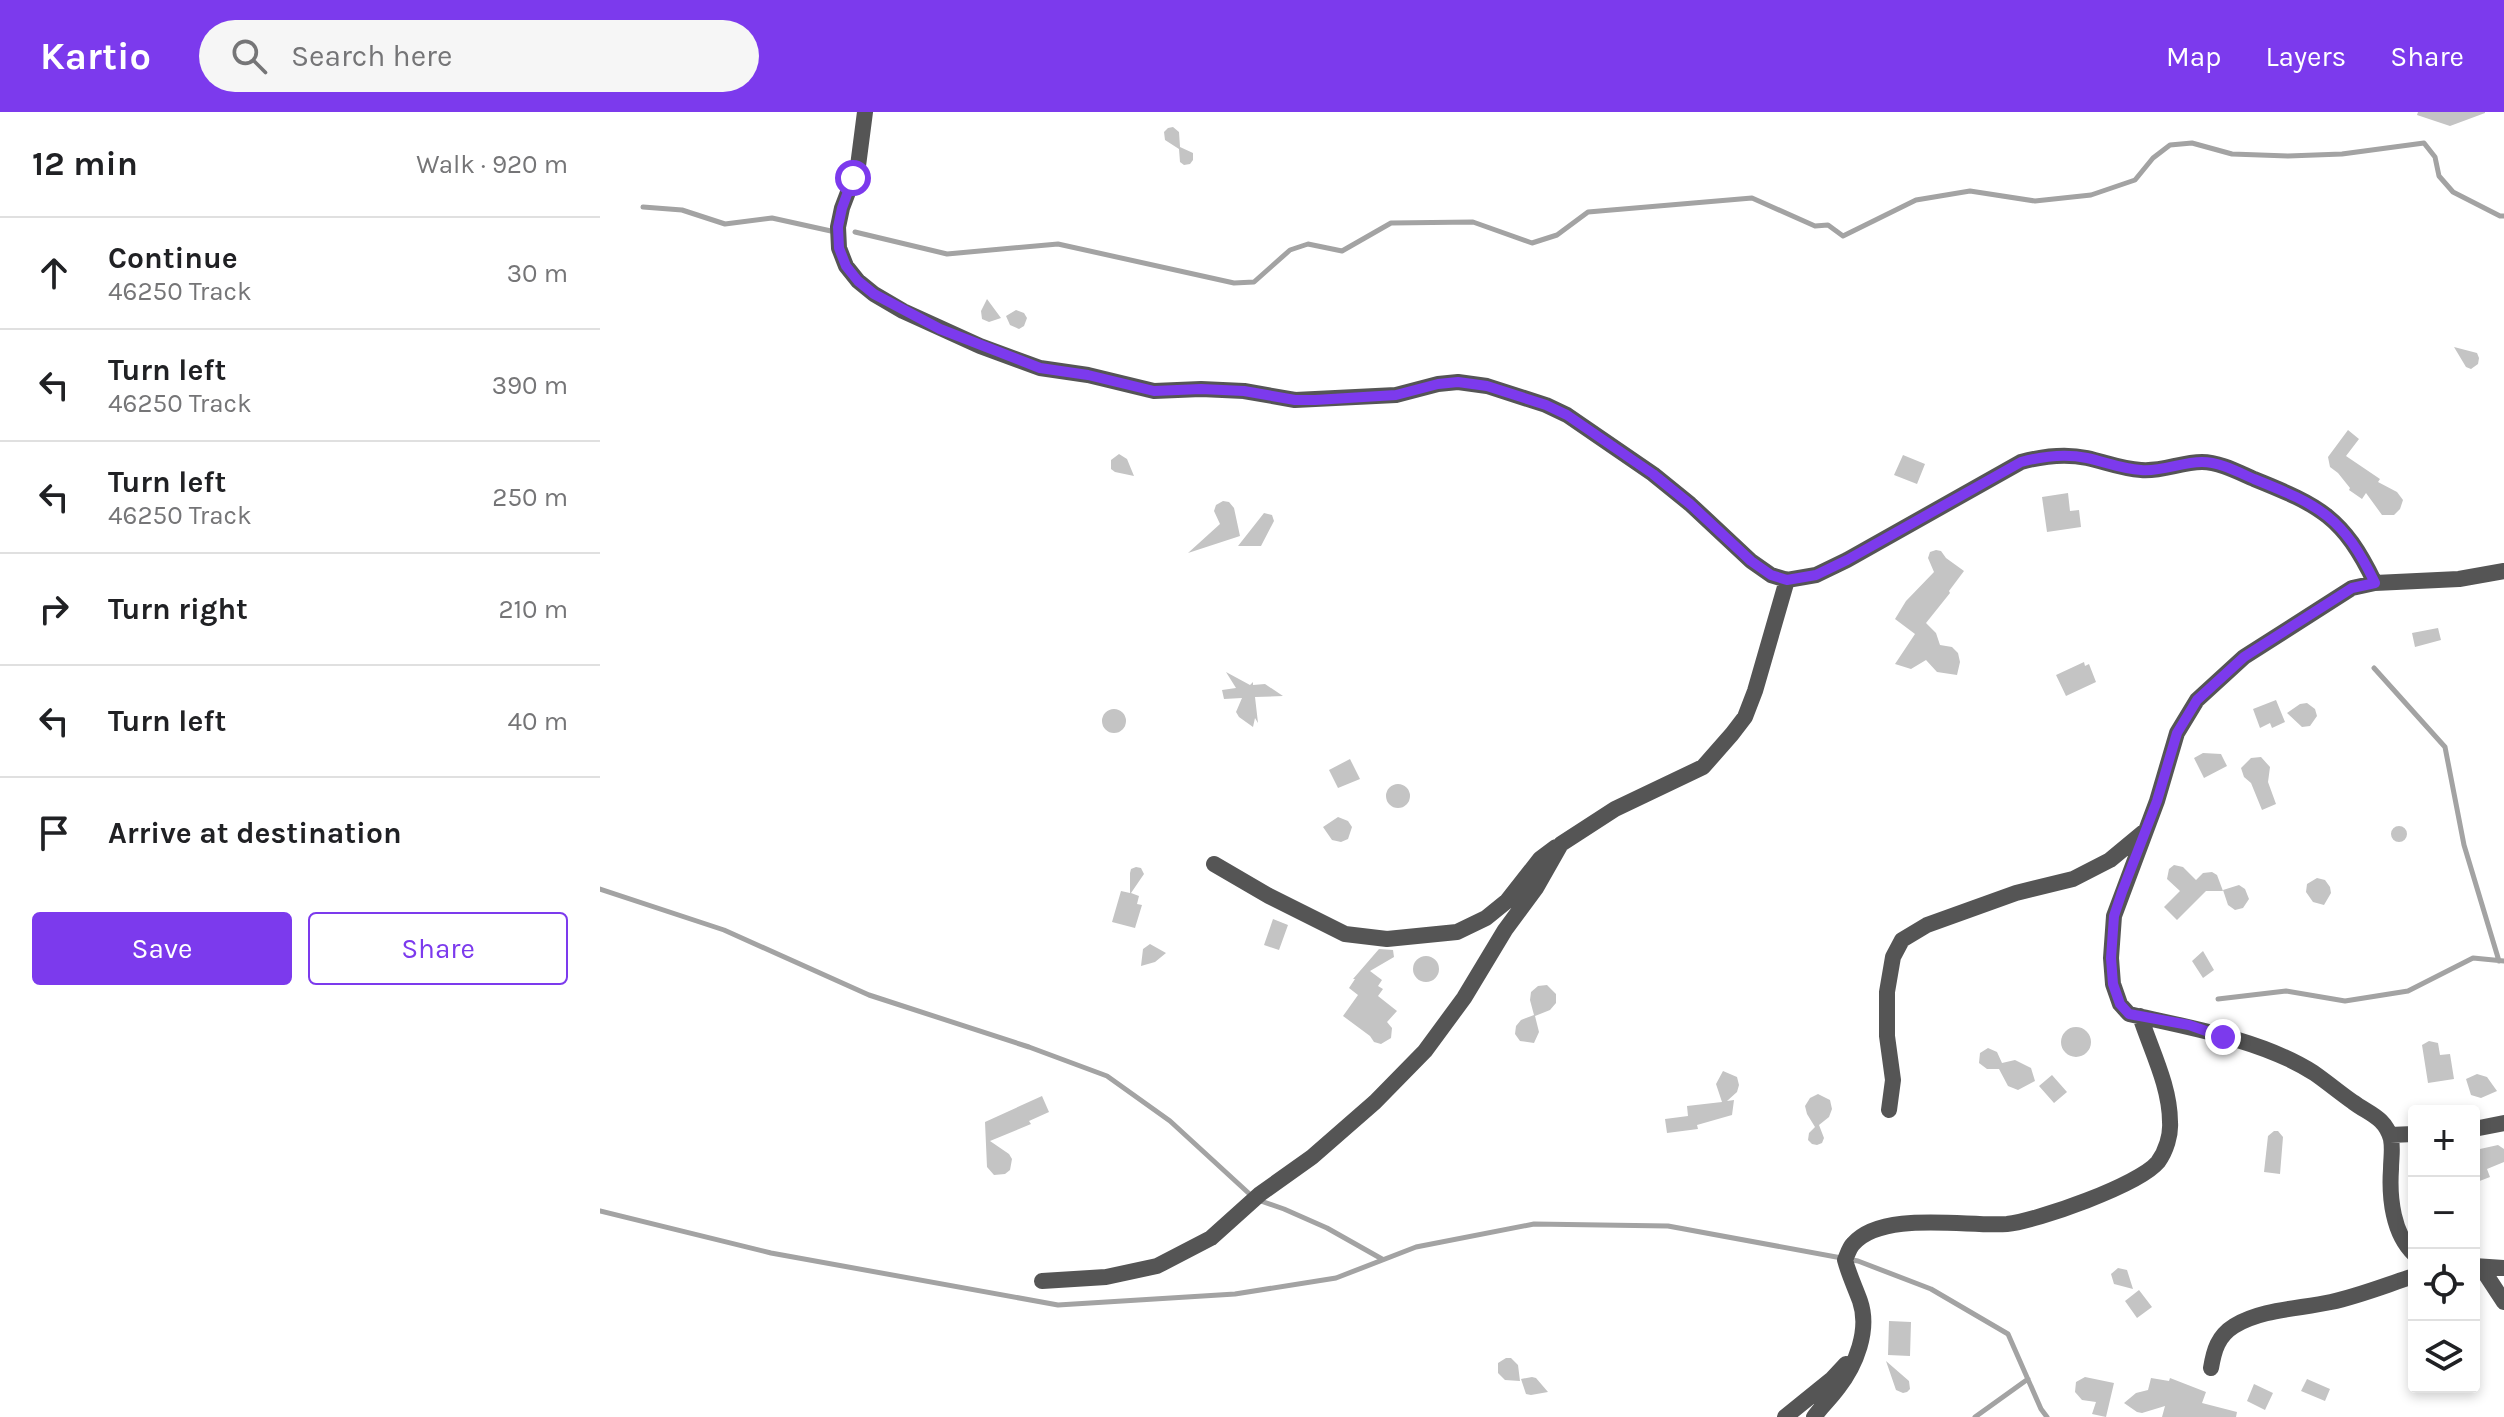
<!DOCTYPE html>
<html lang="en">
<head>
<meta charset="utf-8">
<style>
	body { margin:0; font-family:Karla,sans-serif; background:#f6f6f6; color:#202124 }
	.controls { position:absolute; right:24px; bottom:24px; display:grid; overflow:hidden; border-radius:8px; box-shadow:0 4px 12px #0003 }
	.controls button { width:72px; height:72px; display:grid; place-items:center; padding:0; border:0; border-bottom:2px solid #e0e0e0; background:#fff; color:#202124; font:40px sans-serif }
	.stop { position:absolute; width:24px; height:24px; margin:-18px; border:6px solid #7c3aed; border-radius:50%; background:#fff }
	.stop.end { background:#7c3aed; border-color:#fff; box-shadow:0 2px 8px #0008 }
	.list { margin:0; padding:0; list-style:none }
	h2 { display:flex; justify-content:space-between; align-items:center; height:104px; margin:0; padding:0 32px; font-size:34px }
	h2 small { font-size:26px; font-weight:400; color:#757577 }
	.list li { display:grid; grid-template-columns:52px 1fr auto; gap:24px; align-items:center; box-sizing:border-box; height:112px; padding:0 32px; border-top:2px solid #e0e0e0 }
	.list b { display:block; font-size:30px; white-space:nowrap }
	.list p { margin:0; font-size:26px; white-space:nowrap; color:#757577 }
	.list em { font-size:26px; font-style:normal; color:#757577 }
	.actions { display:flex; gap:16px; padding:24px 32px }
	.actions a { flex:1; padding:18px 0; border:2px solid #7c3aed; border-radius:8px; text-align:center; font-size:28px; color:#7c3aed }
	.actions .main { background:#7c3aed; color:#fff }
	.icon { flex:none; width:44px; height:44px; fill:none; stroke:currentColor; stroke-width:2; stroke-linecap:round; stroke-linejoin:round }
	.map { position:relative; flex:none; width:1904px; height:1305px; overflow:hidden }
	header { display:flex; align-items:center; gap:48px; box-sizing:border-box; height:112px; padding:0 40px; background:#7c3aed; color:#fff }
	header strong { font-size:38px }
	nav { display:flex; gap:44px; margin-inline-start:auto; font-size:28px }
	.search { width:560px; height:72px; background:#f6f6f6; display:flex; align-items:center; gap:20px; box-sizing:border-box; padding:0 28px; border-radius:44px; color:#757577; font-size:30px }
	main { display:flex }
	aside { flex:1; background:#fff }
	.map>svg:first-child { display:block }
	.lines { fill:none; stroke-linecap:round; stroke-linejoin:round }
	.stream { stroke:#a3a3a3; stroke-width:5 }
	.building { fill:#c4c4c4 }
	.street { stroke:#555; stroke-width:16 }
	.route { stroke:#7c3aed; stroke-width:10 }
</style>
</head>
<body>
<header>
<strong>Kartio</strong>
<div class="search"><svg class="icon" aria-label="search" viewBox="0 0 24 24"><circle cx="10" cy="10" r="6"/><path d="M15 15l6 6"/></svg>Search here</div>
<nav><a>Map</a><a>Layers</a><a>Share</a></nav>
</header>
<main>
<aside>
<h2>12 min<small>Walk · 920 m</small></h2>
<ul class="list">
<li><svg class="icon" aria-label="ahead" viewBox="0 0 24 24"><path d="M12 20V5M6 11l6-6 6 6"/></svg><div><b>Continue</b><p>46250 Track</p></div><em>30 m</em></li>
<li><svg class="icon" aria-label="left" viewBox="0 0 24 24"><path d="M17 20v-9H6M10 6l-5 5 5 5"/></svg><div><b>Turn left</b><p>46250 Track</p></div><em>390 m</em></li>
<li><svg class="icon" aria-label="left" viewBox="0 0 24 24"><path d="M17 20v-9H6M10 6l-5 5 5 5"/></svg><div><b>Turn left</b><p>46250 Track</p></div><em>250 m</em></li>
<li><svg class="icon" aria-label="right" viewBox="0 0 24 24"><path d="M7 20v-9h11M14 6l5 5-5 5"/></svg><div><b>Turn right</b></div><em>210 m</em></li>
<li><svg class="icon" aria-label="left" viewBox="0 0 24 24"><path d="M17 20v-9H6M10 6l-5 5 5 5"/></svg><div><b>Turn left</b></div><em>40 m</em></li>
<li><svg class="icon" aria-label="arrive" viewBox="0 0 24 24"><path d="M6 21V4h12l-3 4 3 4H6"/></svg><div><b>Arrive at destination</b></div></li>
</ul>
<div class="actions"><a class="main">Save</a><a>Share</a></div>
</aside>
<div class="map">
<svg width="1904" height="1305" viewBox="0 0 1904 1305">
	<rect width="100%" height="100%" fill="#fff"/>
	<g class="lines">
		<path class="stream" d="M43,95L82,98L125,112L172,106L231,119
			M255,120L347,142L458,132L634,171L654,170L690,138L708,132L742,139L791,111L873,110L932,131L957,123L988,100L1152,86L1215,114L1228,113L1243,124L1316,88L1370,79L1435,89L1491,83L1535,68L1553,46L1570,33L1592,31L1632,42L1688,44L1742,42L1824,31L1835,45L1839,64L1853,80L1900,104H1904
			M1774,556L1845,635L1864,733L1899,849
			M0,777L124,818L269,883L429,935L507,964L570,1009L655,1087L684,1097L727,1116L782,1147
			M1618,887L1686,879L1745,889L1808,879L1873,846L1904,849
			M0,1099L171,1141L458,1193L635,1182L736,1166L816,1135L934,1112L1068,1114L1258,1149L1331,1177L1408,1222L1441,1297L1447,1305
			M1375,1305L1428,1267"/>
	</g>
	<path class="building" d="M1818,0H1885V1L1850,14L1817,3Z
		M573,15L579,20L580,35L593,41V48L590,52L584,53L580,50L579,37L565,28L564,20L568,16Z
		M387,187L401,206L389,210L382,207L381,199Z
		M416,198L424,201L427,206L424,214L419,217L410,213L406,204Z
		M1854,235L1877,241L1879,246L1878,252L1871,257L1866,255Z
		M1748,318L1759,327L1746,344L1780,367L1778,370L1797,380L1803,388L1800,397L1794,403H1782L1766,381L1762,387L1749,378L1750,376L1738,361L1730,355L1728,345Z
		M519,342L527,347L534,364L515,360L511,357V348Z
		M1303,343L1325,352L1317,372L1294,363Z
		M1468,381L1470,399L1479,398L1481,415L1447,420L1442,385Z
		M623,389L629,390L634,396L640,424L588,441L620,412L614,399L616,393Z
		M664,401L672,403L674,409L661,434H638Z
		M1336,438L1341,439L1346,446L1364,459L1349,479L1350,481L1326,511L1336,521L1340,533L1352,535L1358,541L1360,550L1357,563L1337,560L1326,548L1311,557L1295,552L1315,522L1295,507L1306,489L1334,460L1328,446L1330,440Z
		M1838,516L1841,528L1815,535L1812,521Z
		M1484,550L1485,554L1489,552L1496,570L1466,584L1456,563Z
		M626,560L650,573L653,570V573L665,572L683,584L655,585L658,611L655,606L653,615L639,605L636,600L642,586L624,587L622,578L636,576Z
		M1676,588L1685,610L1672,616L1670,611L1660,616L1653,597Z
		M1707,591L1715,597L1717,604L1710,614L1702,615L1687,601L1700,592Z
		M502 609a12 12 0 1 1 24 0a12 12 0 1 1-24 0Z
		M1603,641L1621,642L1627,654L1604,666L1594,646Z
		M1661,645L1670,655L1668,670L1676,692L1662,698L1651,671L1644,665L1641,656L1651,646Z
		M750,647L760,667L738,676L729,658Z
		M786 684a12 12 0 1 1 24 0a12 12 0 1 1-24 0Z
		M738,705L748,709L752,715L748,727L741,730L732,728L723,715Z
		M1791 722a8 8 0 1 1 16 0a8 8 0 1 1-16 0Z
		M1574,753L1583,755L1596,768L1603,761L1612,760L1617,763L1623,779H1606L1577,808L1564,795L1580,779L1567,767L1569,757Z
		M536,755L541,756L544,762L531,781L539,784L537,792L542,793L535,816L512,810L521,779L530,781V761L531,757Z
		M1717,766L1725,768L1730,775L1731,781L1724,793L1713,790L1706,780L1707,772Z
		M1639,773L1645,777L1649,787L1643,796L1635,798L1628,793L1623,778Z
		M673,807L688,813L679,838L664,833Z
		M550,832L566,841L555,850L541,854L543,837Z
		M779,837L793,838L794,845L770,859L782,868L778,874L783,877L778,884L797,899L787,910L792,916L791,926L781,932L774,930L770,924L743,904L758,883L749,876L755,867H753Z
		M1603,839L1614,858L1603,866L1592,849Z
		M813 857a13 13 0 1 1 26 0a13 13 0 1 1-26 0Z
		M947,873L956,882V891L950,898L935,904L939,920L934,931L920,929L915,922L916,914L921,908L934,903L930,888L931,880L938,874Z
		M1461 930a15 15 0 1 1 30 0a15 15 0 1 1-30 0Z
		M1829,929L1838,931L1840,943L1850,942L1854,967L1828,971L1822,933Z
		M1388,936L1397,940L1402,951L1415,948L1431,956L1435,969L1418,978L1408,974L1399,957H1387L1379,951L1380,941Z
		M1123,959L1137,965L1139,973L1137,980L1127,989L1134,988L1132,1003L1097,1013L1098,1017L1067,1021L1065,1007L1088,1004L1087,994L1122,990L1116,972Z
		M1877,962L1887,965L1897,979L1881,986L1871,983L1866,967Z
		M1452,963L1467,980L1454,991L1439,974Z
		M1218,982L1230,988L1232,997L1229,1005L1219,1013L1224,1026L1222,1031L1217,1033L1212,1032L1208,1028L1209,1021L1215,1015L1207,1002L1205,994L1210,986Z
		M442,984L449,1000L429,1009L431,1012L390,1029L409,1042L412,1047L410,1058L405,1062L394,1063L387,1055L385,1010Z
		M1674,1019H1678L1683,1025L1680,1062L1664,1060L1668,1024Z
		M1874,1028H1876L1880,1037L1898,1033L1904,1037V1050L1887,1057L1890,1065L1877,1070L1874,1063Z
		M1518,1156L1527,1158L1533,1177L1514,1172L1511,1162Z
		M1539,1178L1552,1195L1537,1206L1525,1189Z
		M1289,1209L1311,1210L1310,1244L1288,1243Z
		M906,1246H911L918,1253L920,1269L905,1268L898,1261V1251Z
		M1286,1249L1309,1269L1310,1277L1307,1280L1303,1281L1296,1278Z
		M932,1265L936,1266L948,1280L931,1283L926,1282L921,1267Z
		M1485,1265L1514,1271L1506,1305L1492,1302L1496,1290L1482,1288L1475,1280L1476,1270Z
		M1551,1266L1569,1269L1570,1266L1606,1280L1602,1291L1637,1300L1636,1305H1562L1565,1294L1542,1301L1537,1300L1524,1291L1536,1281L1548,1278Z
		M1707,1267L1730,1277L1725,1289L1701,1279Z
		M1654,1272L1673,1281L1665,1298L1647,1289Z"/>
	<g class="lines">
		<path class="street" d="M265,0L258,54L242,96L238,115L239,136L246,154L258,169L274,182L303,199L380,234L440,256L488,263L554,279L601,277L644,279L695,288L796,283L838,272L858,270L887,274L946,293L967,303L1053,362L1090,392L1151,449L1171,463L1187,468L1216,463L1247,448L1421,350C1443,344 1464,341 1487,346C1505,350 1522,357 1541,358C1562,360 1581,350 1602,350C1619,350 1638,360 1654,367C1721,394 1743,405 1775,471
			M614,752L669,784L745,822L787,827L857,820L886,806L907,789L940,747L956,735
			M1289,998L1293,968L1287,924V880L1293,845L1302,828L1327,813L1416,781L1473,767L1510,748L1545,719
			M1874,1017L1904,1011
			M1790,1023L1814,1022
			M1814,1142C1793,1122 1789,1086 1791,1057C1791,1046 1793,1038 1791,1027C1785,1005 1769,1002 1753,990C1740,981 1727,970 1714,961C1663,928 1587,915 1529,902L1520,892L1513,872L1511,846L1514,804L1557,689L1577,621L1597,588L1644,545L1752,476L1775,471L1859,467L1904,459
			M1874,1154L1904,1156
			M1881,1155L1904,1190
			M442,1169L506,1165L557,1154L611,1126L660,1082L712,1045L775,990L825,939L864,886L905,818L936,776L961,732L1015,697L1103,655L1132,622L1145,605L1155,579L1187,468
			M1611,1256C1614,1238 1618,1224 1634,1214C1662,1197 1699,1197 1731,1190C1759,1184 1786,1173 1814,1164
			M1185,1305L1232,1267L1246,1252
			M1214,1305C1221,1295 1231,1286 1238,1276C1256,1253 1270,1218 1260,1189C1255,1175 1249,1163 1245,1148C1247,1144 1249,1136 1253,1132C1282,1098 1367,1115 1407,1112C1437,1109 1539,1073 1558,1050C1566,1039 1571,1023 1570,1010C1570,974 1551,938 1540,904"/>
	</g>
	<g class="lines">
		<path class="route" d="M253,66L242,96L238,115L239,136L246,154L258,169L274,182L340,217L440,256L488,263L554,279L601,277L644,279L695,288H715L796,283L838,272L858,270L887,274L946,293L967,303L1053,362L1090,392L1151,449L1171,463L1187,468L1216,463L1247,448L1421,350C1443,344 1464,341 1487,346C1505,350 1522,357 1541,358C1562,360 1581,350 1602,350C1620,350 1638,360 1654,367C1721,394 1743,405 1775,471L1752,476L1644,545L1597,588L1577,621L1557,689L1522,780L1514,804L1511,846L1513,872L1520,892L1529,902L1589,913L1623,925"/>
	</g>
</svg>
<div class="controls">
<button>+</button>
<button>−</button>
<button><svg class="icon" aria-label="locate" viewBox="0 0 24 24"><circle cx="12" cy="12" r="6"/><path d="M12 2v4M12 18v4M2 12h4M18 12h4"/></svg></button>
<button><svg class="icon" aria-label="layers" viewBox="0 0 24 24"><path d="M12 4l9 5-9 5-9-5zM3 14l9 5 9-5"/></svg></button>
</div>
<div class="stop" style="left:253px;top:66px"></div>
<div class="stop end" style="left:1623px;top:925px"></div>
</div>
</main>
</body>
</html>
